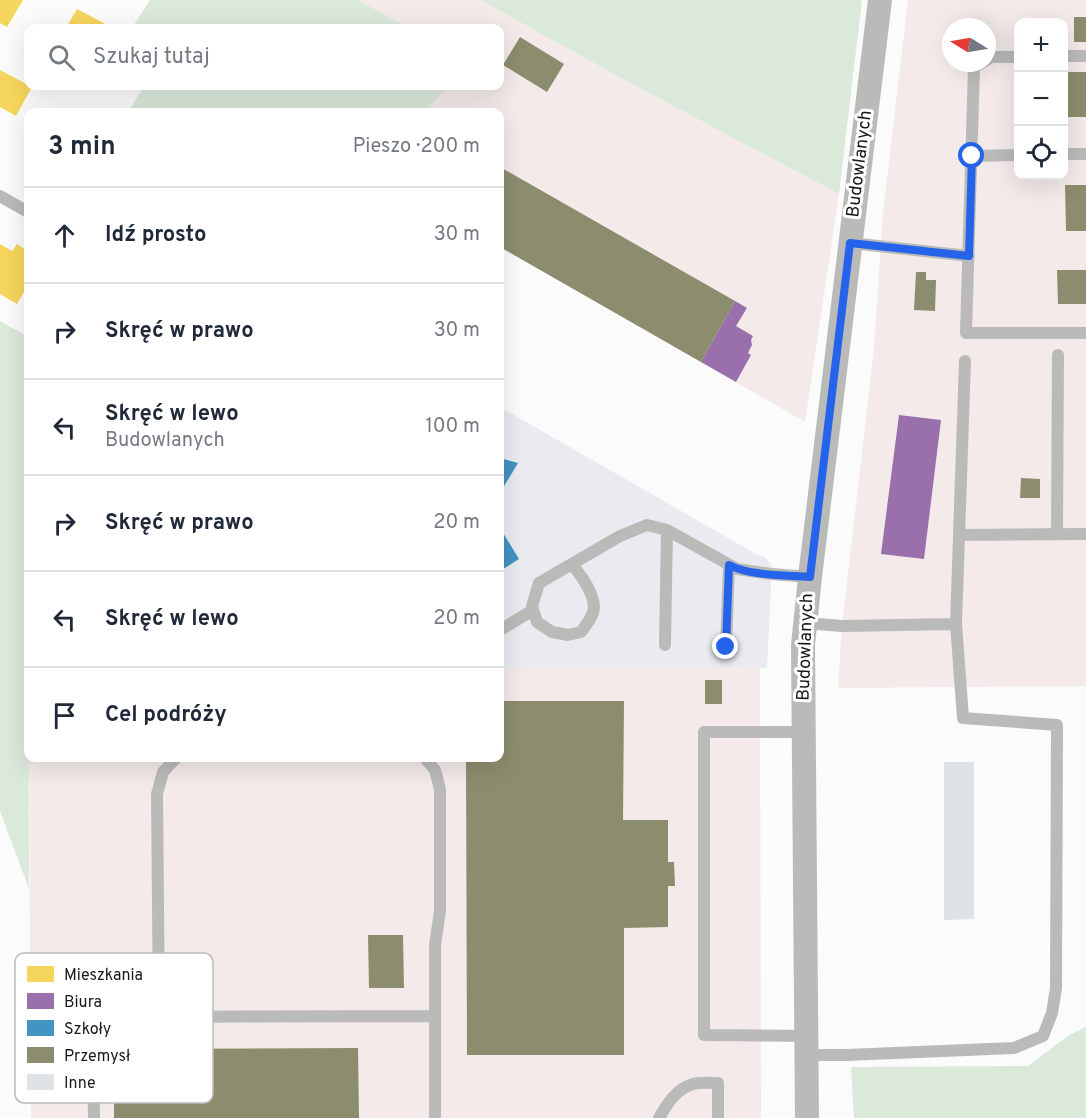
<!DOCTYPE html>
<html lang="pl">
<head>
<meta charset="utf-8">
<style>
	body { margin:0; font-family:Overpass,sans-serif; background:#f6f6f7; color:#1f2937 }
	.controls { position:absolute; right:18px; top:18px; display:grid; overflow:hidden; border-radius:12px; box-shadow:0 6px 24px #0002 }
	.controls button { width:54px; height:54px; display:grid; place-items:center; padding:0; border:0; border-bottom:2px solid #e0e1e3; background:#fff; color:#1f2937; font:30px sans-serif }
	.compass { position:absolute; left:942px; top:18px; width:54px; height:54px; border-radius:50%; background:#fff; box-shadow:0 6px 24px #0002; rotate:281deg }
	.stop { position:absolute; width:18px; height:18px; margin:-14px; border:4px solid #2563eb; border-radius:50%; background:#fff }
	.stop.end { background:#2563eb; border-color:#fff; box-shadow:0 2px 6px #0008 }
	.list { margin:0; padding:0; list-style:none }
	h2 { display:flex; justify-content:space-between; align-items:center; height:78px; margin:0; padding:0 24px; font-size:26px }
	h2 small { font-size:20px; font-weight:400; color:#747a83 }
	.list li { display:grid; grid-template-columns:39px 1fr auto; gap:18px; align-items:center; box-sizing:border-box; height:96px; padding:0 24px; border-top:2px solid #e0e1e3 }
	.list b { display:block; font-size:22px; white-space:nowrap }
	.list p { margin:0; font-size:20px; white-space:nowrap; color:#747a83 }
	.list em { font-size:20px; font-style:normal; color:#747a83 }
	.icon { flex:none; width:33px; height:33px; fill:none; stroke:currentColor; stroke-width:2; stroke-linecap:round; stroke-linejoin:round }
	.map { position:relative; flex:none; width:1086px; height:1118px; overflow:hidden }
	.search { position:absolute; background:#fff; box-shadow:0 6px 24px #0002; left:24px; top:24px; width:480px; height:66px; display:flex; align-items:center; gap:15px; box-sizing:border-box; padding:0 21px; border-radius:12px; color:#747a83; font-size:22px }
	.panel { position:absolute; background:#fff; box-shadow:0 6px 24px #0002; left:24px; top:108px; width:480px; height:654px; border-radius:12px }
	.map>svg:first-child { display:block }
	.industrial { fill:#f3eae9; fill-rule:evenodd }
	.built { fill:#e9ebf0 }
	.green { fill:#dbe9db }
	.homes { fill:#f6d55c }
	.offices { fill:#9970ab }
	.schools { fill:#4393c3 }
	.industry { fill:#8c8c6e }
	.building { fill:#dfe2e7 }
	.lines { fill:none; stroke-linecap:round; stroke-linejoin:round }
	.service { stroke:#babab9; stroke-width:12 }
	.minor { stroke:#babab9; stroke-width:24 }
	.route { stroke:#2563eb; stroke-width:8 }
	.labels { text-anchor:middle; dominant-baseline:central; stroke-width:6; stroke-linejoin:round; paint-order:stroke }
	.street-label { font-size:18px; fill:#181819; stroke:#fff }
	.key { fill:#fff; stroke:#bababa; stroke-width:1.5 }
	.key-label { font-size:16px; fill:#181819 }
</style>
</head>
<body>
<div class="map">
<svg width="1086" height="1118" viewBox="0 0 1086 1118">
	<rect width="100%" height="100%" fill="#fbfbfb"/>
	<path class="industrial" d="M358,0H480L630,83L839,194L805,422L500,247V112H424L449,86H500V28H409Z
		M908,0H1086V686L838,688L842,626L874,348L883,213ZM1018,22H1064V176H1018ZM951,27H987V63H951Z
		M500,668H760L761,1118H31L29,758H500Z"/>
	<path class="built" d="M500,407L756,554L765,557L772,566L767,668H500Z"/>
	<path class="green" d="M150,0H358L409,28H132Z
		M480,0H862L839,194L630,83Z
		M144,86H449L424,112H128Z
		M0,321L28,337L29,889L0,811Z
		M1086,1027V1118H854L851,1067L1028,1066L1069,1035Z"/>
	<path class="homes" d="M0,0H23L7,27L0,23Z
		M77,9L113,28H66Z
		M0,70L32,87L16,116L0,107Z
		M0,244L12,251L17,244L28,251V285L17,304L0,294Z"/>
	<path class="offices" d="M735,301L747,308L736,326L753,336L751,340L752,345L748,353L751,355L736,382L701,362Z
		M899,415L941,420L924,559L881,554Z"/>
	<path class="schools" d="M500,458L518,463L500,493Z
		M500,528L519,559L500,571Z"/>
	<path class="industry" d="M1074,17H1086V42H1074Z
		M520,37L564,64L547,92L503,65Z
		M1066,72H1086V117H1066Z
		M500,167L735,301L701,362L500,247Z
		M1065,185H1086V231H1066Z
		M1057,270H1086V304H1058Z
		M916,272H926V280H936L935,311L914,310Z
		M1021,478L1040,479V498H1020Z
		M705,680H722V704H705Z
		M500,701H624L623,820H668V862H674L675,886H668V927L624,928V1055H467L466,758H500Z
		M368,935H403L404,988H369Z
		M358,1048L359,1118H114V1049Z"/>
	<path class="building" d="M944,762H974V919L944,920Z"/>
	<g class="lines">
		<path class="service" d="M1064,56H1086
			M987,60L991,57H1018
			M982,63L974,67L966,333H1086
			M1064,154H1086
			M972,156L1018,155
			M0,196L28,212
			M851,243L969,256
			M1057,534L1058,355
			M959,535L1086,534
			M572,564C581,576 593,591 594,607C594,616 586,625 581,632L568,635L552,632L537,622L532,606L539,583L620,536L647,525L667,530L737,569L771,574L810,577
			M805,623L842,626L956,624L965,361
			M500,630L533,610
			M665,645L667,530
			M726,647L729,565
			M804,732H704V1035L806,1036
			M425,758L435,770L440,789V911L435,945V1118
			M159,1017L157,794L163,772L176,758
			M807,1055H847L1014,1048L1043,1036L1052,1013L1056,988L1057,725L963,718L956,624
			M94,1118L93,1042L99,1029L106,1021L113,1017L435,1016
			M659,1118C667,1104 676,1089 693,1084C700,1082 710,1083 718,1083V1118"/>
		<path class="minor" d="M807,1118L803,645L810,577L880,0"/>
	</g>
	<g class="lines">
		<path class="route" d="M726,647L729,565C750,576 786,575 810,577L850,243L969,256L972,156"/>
	</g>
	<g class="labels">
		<g class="street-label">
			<text transform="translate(860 164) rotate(-83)">Budowlanych</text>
			<text transform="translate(806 647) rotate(-88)">Budowlanych</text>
		</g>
	</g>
	<rect x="15" y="953" width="198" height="150" rx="9" class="key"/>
	<rect x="27" y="966" width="27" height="16" fill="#f6d55c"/>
	<rect x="27" y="993" width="27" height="16" fill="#9970ab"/>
	<rect x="27" y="1020" width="27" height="16" fill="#4393c3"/>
	<rect x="27" y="1047" width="27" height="16" fill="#8c8c6e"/>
	<rect x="27" y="1074" width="27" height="16" fill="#dfe2e7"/>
	<g class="key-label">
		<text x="64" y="980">Mieszkania</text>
		<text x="64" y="1007">Biura</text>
		<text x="64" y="1034">Szkoły</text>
		<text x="64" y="1061">Przemysł</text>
		<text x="64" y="1088">Inne</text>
	</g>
</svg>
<div class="controls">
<button>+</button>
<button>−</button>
<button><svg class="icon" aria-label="locate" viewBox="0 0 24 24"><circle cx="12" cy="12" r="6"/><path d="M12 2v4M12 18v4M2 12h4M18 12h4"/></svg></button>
</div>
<svg class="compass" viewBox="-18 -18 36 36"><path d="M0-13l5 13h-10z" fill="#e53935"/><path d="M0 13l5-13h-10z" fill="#747a83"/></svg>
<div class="stop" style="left:972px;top:156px"></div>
<div class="stop end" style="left:726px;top:647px"></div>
<div class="search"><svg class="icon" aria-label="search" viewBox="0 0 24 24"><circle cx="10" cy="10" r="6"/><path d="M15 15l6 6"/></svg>Szukaj tutaj</div>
<section class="panel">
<h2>3 min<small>Pieszo · 200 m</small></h2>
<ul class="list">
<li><svg class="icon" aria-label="ahead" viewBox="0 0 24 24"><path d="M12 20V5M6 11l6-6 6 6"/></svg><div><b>Idź prosto</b></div><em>30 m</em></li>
<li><svg class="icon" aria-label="right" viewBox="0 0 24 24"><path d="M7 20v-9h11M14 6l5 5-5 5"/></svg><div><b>Skręć w prawo</b></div><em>30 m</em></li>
<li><svg class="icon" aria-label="left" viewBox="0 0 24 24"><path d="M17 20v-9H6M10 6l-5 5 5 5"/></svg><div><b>Skręć w lewo</b><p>Budowlanych</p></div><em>100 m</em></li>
<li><svg class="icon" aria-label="right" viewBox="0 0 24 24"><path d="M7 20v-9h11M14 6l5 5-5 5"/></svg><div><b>Skręć w prawo</b></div><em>20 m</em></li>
<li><svg class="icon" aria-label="left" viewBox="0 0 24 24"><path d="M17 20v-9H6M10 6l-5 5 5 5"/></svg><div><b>Skręć w lewo</b></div><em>20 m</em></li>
<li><svg class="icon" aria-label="arrive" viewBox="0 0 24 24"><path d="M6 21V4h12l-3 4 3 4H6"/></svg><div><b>Cel podróży</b></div></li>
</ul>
</section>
</div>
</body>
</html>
